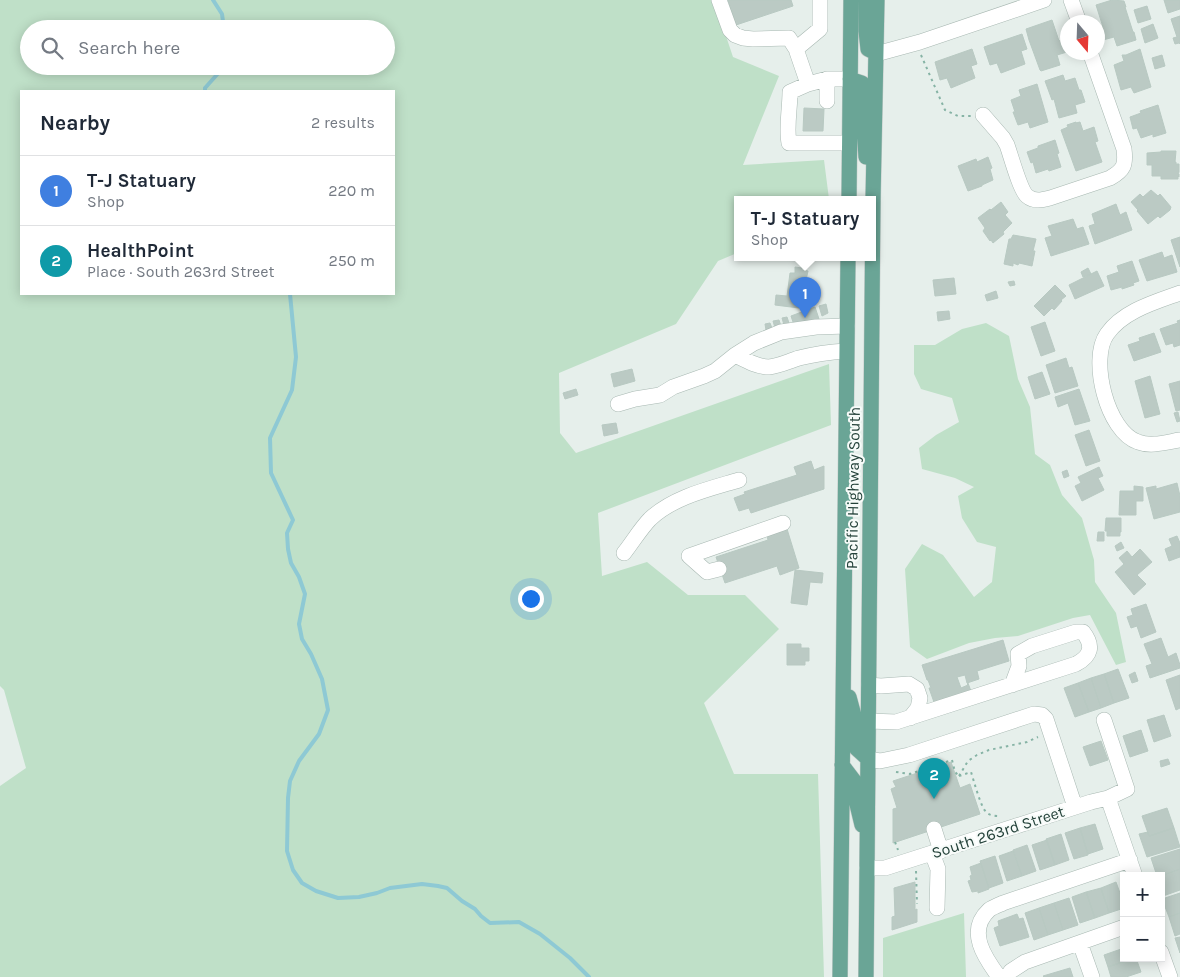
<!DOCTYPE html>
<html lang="en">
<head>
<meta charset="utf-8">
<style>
	body { margin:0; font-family:Karla,sans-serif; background:#f2f2f3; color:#1f2937 }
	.controls { position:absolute; right:15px; bottom:15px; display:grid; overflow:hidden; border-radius:0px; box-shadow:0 2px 12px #0003 }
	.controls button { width:45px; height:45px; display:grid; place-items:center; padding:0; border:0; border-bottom:1px solid #e0e1e3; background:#fff; color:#1f2937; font:25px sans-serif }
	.compass { position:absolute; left:1060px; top:15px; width:45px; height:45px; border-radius:50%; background:#fff; box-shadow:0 2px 12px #0003; rotate:161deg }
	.you { position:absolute; left:530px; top:598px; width:18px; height:18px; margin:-12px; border:4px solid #fff; border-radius:50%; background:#1a73e8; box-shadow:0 0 0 8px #1a73e833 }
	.badge { display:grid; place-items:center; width:32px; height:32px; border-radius:50%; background:#7f5249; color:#fff; font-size:16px; font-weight:700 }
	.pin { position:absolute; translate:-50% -41px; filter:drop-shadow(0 1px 2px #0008) }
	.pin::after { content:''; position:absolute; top:26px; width:18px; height:15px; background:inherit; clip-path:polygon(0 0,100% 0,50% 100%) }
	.popup { position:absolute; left:734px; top:196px; width:142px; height:65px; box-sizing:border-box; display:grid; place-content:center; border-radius:0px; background:#fff; filter:drop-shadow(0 1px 4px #0005); font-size:16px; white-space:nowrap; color:#747a83 }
	.popup b { font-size:19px; color:#1f2937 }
	.popup::after { content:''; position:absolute; left:50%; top:100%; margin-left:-10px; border:10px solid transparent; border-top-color:#fff }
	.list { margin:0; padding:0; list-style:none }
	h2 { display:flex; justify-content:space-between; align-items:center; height:65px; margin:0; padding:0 20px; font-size:21px }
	h2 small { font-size:16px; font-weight:400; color:#747a83 }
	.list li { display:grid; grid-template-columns:32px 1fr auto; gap:15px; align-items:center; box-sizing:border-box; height:70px; padding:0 20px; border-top:1px solid #e0e1e3 }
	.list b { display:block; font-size:19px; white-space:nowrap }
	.list p { margin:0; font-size:16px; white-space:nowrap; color:#747a83 }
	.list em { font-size:16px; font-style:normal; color:#747a83 }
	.icon { flex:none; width:28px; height:28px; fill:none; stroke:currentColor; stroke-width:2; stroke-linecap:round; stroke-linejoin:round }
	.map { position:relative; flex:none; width:1180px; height:977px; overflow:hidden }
	.search { position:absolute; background:#fff; box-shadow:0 2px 12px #0003; left:20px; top:20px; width:375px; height:55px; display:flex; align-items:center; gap:12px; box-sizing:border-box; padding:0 18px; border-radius:28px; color:#747a83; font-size:19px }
	.panel { position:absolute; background:#fff; box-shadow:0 2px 12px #0003; left:20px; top:90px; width:375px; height:205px; border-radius:0px }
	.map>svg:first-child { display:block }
	.green { fill:#bfe0c8; fill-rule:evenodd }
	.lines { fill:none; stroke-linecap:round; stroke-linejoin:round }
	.stream { stroke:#8ec9d4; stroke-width:4 }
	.building { fill:#bbcac4; stroke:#b8c9c2 }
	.minor-casing { stroke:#a8b8b2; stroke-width:16 }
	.major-casing { stroke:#c2cac8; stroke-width:16 }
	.path { stroke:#86b3a5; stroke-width:2; stroke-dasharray:2.5 4; stroke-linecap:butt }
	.minor { stroke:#fff; stroke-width:15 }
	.major { stroke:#6aa596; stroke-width:15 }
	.labels { text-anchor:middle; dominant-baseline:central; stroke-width:4; stroke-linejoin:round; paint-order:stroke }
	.street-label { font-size:16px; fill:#24423a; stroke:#f7fbf9 }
</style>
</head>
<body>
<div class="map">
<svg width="1180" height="977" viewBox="0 0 1180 977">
	<rect width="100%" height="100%" fill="#e6efeb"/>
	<path class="green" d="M0,0H714L733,57L779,76L743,165L824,160L829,199H738L737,253L718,261L676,324L559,373L560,433L576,453L829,364L831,425L598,513L602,576L647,562L688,595H745L779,629L704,703L734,774H818L824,977H0V786L26,768L4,690L0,686ZM29,29H386V66H29ZM21,91H394V294H21Z
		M986,323L1009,336L1018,379L1030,407L1035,454L1050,465L1062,495L1082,518L1094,560L1095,582L1116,613L1126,662L1116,665L1090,615L1073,618L1018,636L995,638L969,643L927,659L910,647L905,569L922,544L943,555L974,597L992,582L996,547L977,542L962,518L958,496L974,487L955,478L922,469L919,448L936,435L959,422L952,398L921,389L914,374V345H935L962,329Z
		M964,913L966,977H883V938Z"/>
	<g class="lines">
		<path class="stream" d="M213,0L222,14L224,29
			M205,91V88L222,69L223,66
			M290,294L296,357L292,390L270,438L271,473L293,520L287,533L288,549L291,563L299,577L305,594L299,624L302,639L311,654L322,679L328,710L319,734L299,761L290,781L288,798L287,851L293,870L302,883L316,891L338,898L359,897L377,893L390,888L422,884L438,886L447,888L462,901L475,909L481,916L490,923L519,922L540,934L570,958L589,977"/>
	</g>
	<path class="building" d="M728,0H791L793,6L736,25Z
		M1112,0L1124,1L1126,7H1125L1133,32H1134L1136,40L1117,46L1114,37L1103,40L1099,28L1103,27L1096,5Z
		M1164,0H1180V9L1168,13Z
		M1147,6L1151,19L1138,23L1134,10Z
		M1180,16V44L1179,43L1175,44L1173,38L1177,37L1171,19Z
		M1052,20L1059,41L1063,39L1067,52L1057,55L1060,65L1041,71L1040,70L1029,40L1026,29Z
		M1153,24L1158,38L1145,43L1141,29Z
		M1022,34L1027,49L1021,51L1025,64L1001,73L997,63L990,65L984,47Z
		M972,49L977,64L971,66L975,78L951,88L947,78L940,80L935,62Z
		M1140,49L1151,87L1134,93L1131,87L1121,90L1114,65L1124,61L1122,55H1126Z
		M1162,55L1165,66L1155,69L1152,58Z
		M1063,75L1065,81L1075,78L1079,90H1081L1085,102L1075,105L1077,113L1059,118L1054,99L1052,100L1045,81Z
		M1037,84L1048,122L1030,128L1028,122L1018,125L1013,112H1015L1011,100L1021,96L1019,90Z
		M1158,105L1166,133L1153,137V134L1141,138L1137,128L1133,129L1130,117L1141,113L1140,111Z
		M804,108L824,109L823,131H803Z
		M1076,122V123L1080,122L1083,131L1094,127L1098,141L1095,142L1102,162L1076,171L1061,130L1068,127L1067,125Z
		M1055,140L1059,153L1057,154L1061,167L1049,171L1048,169L1036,173L1033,162L1031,163L1027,152L1038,148V146Z
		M1161,151H1176L1175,162H1176V164H1179V172L1178,174H1179V177L1178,176V179H1161V176H1152V165H1147V153L1161,152Z
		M988,157L992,168L990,169L993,180L982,185V186L968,191L958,166L976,159L977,162Z
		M1151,190L1158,196L1160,194L1171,207L1170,210L1160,218L1158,216L1148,224L1137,211L1138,210L1131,202L1140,194L1143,197Z
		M1001,202L1008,212L1005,215L1012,223L1003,232L1004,234L993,243L991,240L990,241L983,231L985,228L978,218L990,209L991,210Z
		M1116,204L1120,215L1126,212L1132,230L1095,244L1089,226L1095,224L1092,214Z
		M1073,219L1077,229L1083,227L1089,244L1051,256L1045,238L1052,236L1048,226Z
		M1013,235L1036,239L1033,251H1035L1032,266L1019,263L1018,265L1013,263V266L1004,264L1009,239H1011Z
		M1180,237V267L1171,240Z
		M1162,252L1164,258L1172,255L1177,272L1147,281L1139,260Z
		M1132,261L1139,281L1133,283L1134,285L1122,289V287L1111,290L1107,276L1119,272L1117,266Z
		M795,267L802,268V270L808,271L806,280H804L803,285L802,284L799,308L775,305L776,295L787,296L790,273H795Z
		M1088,268L1091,274L1083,277L1081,272Z
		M1097,271L1104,286L1075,299L1069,285Z
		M954,278L956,294L935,296L933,280Z
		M1014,281L1015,285L1010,286L1008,282Z
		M1055,285L1066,296L1061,300L1062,301L1054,310L1052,308L1044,316L1034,306Z
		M996,291L998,298L987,301L985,295Z
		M826,304L828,313L822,316L819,306Z
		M815,307L819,319L795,328L791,316Z
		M949,311L950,319L938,321L937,312Z
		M787,317L789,323L784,325L782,318Z
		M779,320L781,326L775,328L773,321Z
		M1180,320V345L1174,347L1173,343L1166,345L1160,329L1178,323L1177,321Z
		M1045,322L1055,351L1041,356L1031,327Z
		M770,323L772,328L766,330L765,324Z
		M1154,333L1161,352L1134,361L1128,345L1140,341L1139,338Z
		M1066,358L1069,368L1072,367L1078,386L1055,393L1046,365Z
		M632,369L635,381L614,387L611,374Z
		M1042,372L1050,394L1035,399L1028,377Z
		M1150,376L1160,414L1145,418L1135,381Z
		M1180,381V410L1176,411L1169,384Z
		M576,389L578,395L565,399L563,393Z
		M1079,389L1090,421L1075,425L1068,403L1058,407L1055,397Z
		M1178,412L1180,421L1177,422L1174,413Z
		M616,423L618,433L604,436L602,425Z
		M1089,430L1100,461L1086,466L1075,435Z
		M811,461L814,470L824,466V489L751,513L749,508L739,511L734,498L745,494L744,492L797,475L794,467Z
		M1099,467L1103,476L1098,478L1104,490L1082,501L1075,486L1081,483L1078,477Z
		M1067,470L1069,476L1064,478L1062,472Z
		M1177,483L1180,496V512L1154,519L1146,488L1156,486V489Z
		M1134,486L1143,487V501H1136V515H1119L1120,491H1134Z
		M1106,518H1121V532H1120V536H1107V531H1105Z
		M787,529L799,568L780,575L777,566L725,583L716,557L768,540L767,536Z
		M1098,532H1104V541H1097Z
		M1177,536L1180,543V557L1169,561L1165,549L1172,546L1169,539Z
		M1121,542L1124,548L1117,551L1115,546Z
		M1140,549L1152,562L1137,575L1146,584L1134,595L1115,572L1124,564L1119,558L1127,551L1132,557Z
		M795,570L823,573L822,583L810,582L807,605L791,603Z
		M1146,604L1156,632L1141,638L1137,626L1131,628L1127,617L1133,615L1131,609Z
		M1161,638L1168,657L1176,653L1180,665V668L1150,678L1146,666L1152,664L1144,644Z
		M1003,640L1009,661L977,671L979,679L967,683L965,675L957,677L961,688L968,685L967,684L968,683L972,694L935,705L929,688H931L928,680H927L922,665Z
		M787,644H801V648H809V661H805V665H787Z
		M1118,669L1129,698L1114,703L1104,674Z
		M1135,672L1138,681L1132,683L1129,675Z
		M1104,674L1114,703L1101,708L1091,678Z
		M1180,675V708L1176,710L1166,680Z
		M1091,678L1101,708L1089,712L1078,683Z
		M1078,683L1089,712L1075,717L1064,688Z
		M1164,715L1171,736L1154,742L1147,720Z
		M1141,730L1148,751L1130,757L1123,736Z
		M1101,741L1108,760L1090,766L1083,747Z
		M1168,759L1170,764L1161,767L1160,761Z
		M951,762L960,788L970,784L980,814L893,843V809L897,808L891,789L896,787L893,781Z
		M1167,808L1174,828L1149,836L1142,816Z
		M1095,824L1103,849L1088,854L1080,828Z
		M1080,828L1088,855L1074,859L1065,833Z
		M1174,828L1180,847L1147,857L1139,834L1148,832L1149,836Z
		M1061,834L1069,860L1055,865L1046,839Z
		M1047,840L1055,865L1040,870L1032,845Z
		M1027,845L1036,871L1022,876L1013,850Z
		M1180,849V869L1161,876H1157L1151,858Z
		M1013,851L1022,876L1007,881L999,856Z
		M995,856L1003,883L989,888L980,861Z
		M981,863L989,889L978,893V891L972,892L968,881L971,880L970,876L972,875L970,867Z
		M1180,869V890L1163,896L1161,890V876Z
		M915,882V910L917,909V922L892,930V917L895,916L894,888Z
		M1116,882L1124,904V908L1109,913L1101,888Z
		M1101,888L1109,913L1095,918L1086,892Z
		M1086,892L1095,918L1080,923L1072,897Z
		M1180,893V913L1169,917L1162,899Z
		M1069,898L1078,925L1063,930L1054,903Z
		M1054,903L1063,930L1048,935L1039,908Z
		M1039,908L1048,935L1034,940L1025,913Z
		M1180,913V934L1175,936L1169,917Z
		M1017,914L1019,919L1023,918L1029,937L1000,946L994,928L999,926L998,921Z
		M1180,937V953L1175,938Z
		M1124,948V958H1134L1108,967L1104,955Z
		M1134,958H1136L1141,972L1126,977H1111L1108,967Z
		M1070,968L1073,977H1044L1043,976Z"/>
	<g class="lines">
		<defs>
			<path id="minor" d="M719,0L730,30L735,35L743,38L753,39L789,38L796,49L808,84
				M1071,0L1079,22
				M796,49L820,29V0
				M876,54L920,42L1044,0
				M827,101V79
				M983,115L1003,138L1007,145C1011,156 1020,190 1027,196C1034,202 1042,200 1050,198L1110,178C1124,170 1126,165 1124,149L1090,52
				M849,143H789C786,127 790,109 790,92L808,84L827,79H850
				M1180,293C1155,302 1123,311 1107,334C1089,359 1107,432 1138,442C1151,447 1167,442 1180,440
				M735,355C745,360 757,367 769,367C779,366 789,361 799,358C815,354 830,352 846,351
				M618,404L635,399L660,395L673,387L704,376L715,371L735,355L754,343L781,332L816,327L847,326
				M624,553C632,543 641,528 650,519C673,497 709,489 739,480
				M719,569L707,572L689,556L783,523
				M869,685L881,686L909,684L917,689L920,698L918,708L910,718
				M869,721L896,722L1076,664C1091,656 1094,646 1083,632H1076L1032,646L1018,654L1019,666L1012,685
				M868,759L880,761L909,755L1034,714L1042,715L1046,719L1075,807
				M1108,798L1135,876
				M934,829L941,851
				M932,853L938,869L937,908
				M867,868H885L1091,802L1108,798L1127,789L1104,720
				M1080,943L1092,977
				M1161,952L1170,977
				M999,977C985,958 966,931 989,910C993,907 999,905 1003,903L1130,860
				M1007,977L1011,971L1025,962L1124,927"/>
			<path id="major" d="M866,0V31L868,49L872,51
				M850,79L862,83L864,95L863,116L866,157
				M849,199L851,0
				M849,697L856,723V748L868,759
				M842,765L855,782V796L862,825
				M840,977L848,257
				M866,977L873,200L877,0"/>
		</defs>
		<use href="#minor" class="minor-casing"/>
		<use href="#major" class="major-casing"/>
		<path class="path" d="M921,55L945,110L958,116H971
			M896,772L910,774L952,760L955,772L959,776
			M959,776L968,761L977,755L989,750L1027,742L1038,737
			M959,776L971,772C974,781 980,805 986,812C990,816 996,816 1001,816
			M895,842L898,850
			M916,871L917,904"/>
		<use href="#minor" class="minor"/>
		<use href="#major" class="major"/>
	</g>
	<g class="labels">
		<g class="street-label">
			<text transform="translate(853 488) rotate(-89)">Pacific Highway South</text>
			<text transform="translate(998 832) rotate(-18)">South 263rd Street</text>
		</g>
	</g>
</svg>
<div class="controls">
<button>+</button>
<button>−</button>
</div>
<svg class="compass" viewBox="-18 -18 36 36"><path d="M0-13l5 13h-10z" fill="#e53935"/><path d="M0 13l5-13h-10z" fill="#747a83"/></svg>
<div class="you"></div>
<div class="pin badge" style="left:805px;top:318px;background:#3f7fe0">1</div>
<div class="popup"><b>T-J Statuary</b>Shop</div>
<div class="pin badge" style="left:934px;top:799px;background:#0f9aa8">2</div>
<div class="search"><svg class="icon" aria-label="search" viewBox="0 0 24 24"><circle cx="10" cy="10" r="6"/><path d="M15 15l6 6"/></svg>Search here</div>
<section class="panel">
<h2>Nearby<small>2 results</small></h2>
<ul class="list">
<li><span class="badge" style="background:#3f7fe0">1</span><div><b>T-J Statuary</b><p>Shop</p></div><em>220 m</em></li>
<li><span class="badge" style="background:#0f9aa8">2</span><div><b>HealthPoint</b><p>Place · South 263rd Street</p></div><em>250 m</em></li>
</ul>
</section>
</div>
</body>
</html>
